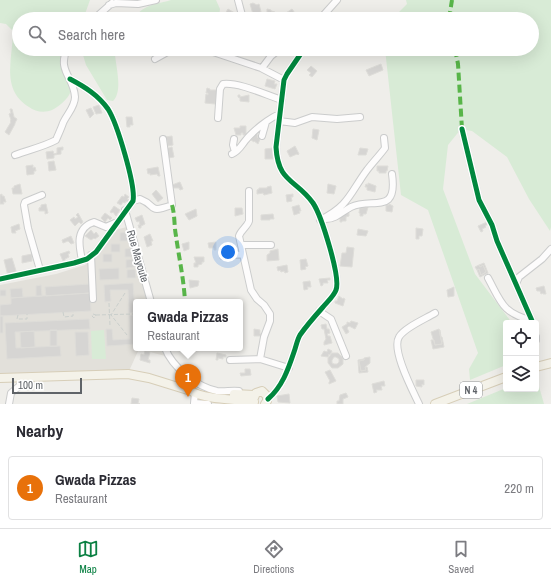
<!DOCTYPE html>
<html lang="en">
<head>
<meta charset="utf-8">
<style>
	body { margin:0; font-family:"Archivo Narrow",sans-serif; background:#f2f2f3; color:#2b2b33 }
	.controls { position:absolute; right:12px; bottom:12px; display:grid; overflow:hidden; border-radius:4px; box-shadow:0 4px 16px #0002 }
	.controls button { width:36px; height:36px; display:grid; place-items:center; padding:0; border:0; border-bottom:1px solid #e1e1e2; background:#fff; color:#2b2b33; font:20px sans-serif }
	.scale { position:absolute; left:12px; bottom:10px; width:70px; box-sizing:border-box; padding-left:4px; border:2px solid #5f6368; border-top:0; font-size:11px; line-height:14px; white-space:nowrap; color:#5f6368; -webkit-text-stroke:3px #fff; paint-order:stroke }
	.you { position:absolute; left:228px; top:252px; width:14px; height:14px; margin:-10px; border:3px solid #fff; border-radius:50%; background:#1a73e8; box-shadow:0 0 0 6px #1a73e833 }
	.badge { display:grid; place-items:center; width:26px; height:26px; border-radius:50%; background:#0b8043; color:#fff; font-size:13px; font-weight:700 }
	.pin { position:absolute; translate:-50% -33px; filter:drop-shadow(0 1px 2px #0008) }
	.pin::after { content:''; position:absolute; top:21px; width:14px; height:12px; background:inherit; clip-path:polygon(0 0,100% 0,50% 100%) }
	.popup { position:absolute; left:133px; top:299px; width:110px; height:52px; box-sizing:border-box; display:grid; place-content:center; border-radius:4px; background:#fff; filter:drop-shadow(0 1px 3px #0005); font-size:13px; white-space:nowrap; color:#7c7c81 }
	.popup b { font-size:15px; color:#2b2b33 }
	.popup::after { content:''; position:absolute; left:50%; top:100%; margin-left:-8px; border:8px solid transparent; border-top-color:#fff }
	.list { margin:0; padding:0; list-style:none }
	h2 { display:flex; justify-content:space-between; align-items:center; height:52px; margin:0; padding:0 16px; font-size:17px }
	h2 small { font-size:13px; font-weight:400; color:#7c7c81 }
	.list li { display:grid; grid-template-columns:26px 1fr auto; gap:12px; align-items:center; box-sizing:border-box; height:64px; margin:0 8px 8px; padding:0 8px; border:1px solid #e1e1e2; border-radius:4px }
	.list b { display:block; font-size:15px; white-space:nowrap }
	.list p { margin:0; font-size:13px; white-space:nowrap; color:#7c7c81 }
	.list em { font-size:13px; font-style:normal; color:#7c7c81 }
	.icon { flex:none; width:22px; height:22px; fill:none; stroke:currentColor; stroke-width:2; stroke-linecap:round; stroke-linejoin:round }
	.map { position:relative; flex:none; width:551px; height:404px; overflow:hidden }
	.search { position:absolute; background:#fff; box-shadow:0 4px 16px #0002; left:12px; right:12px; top:12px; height:44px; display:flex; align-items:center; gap:10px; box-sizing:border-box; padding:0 14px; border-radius:22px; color:#7c7c81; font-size:15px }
	.sheet { height:124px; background:#fff }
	nav { display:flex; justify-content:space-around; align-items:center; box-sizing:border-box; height:56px; border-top:1px solid #e1e1e2; background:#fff; font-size:11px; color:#7c7c81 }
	nav a { display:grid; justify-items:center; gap:2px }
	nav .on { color:#0b8043 }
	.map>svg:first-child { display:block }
	.education { fill:#e2e0da }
	.green { fill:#d8ebd6 }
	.building { fill:#d6d5d3; stroke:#deddd9; fill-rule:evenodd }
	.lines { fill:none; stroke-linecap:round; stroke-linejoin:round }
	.minor-casing { stroke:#cbcccc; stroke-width:8 }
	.major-casing { stroke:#d7ceb8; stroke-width:10 }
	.path { stroke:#cacfcc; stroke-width:1; stroke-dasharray:4 2; stroke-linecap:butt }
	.minor { stroke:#fdfcfc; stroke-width:6 }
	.major { stroke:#f4f2e9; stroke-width:8 }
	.quiet { stroke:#58b549; stroke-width:4; stroke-dasharray:8 4; stroke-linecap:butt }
	.cycleway-casing { stroke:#fff; stroke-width:8 }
	.cycleway { stroke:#00873e; stroke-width:5 }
	.labels { text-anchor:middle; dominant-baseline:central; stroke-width:3.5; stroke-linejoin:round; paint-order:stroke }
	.shield { fill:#fff; stroke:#8f9295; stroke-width:1 }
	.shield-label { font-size:10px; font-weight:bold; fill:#5f6368 }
	.street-label { font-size:11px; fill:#5f6368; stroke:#fff }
</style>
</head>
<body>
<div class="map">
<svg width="551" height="404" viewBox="0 0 551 404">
	<rect width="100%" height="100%" fill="#efeeea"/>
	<path class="education" d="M127,227L148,302H136V348H162L165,356L139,349L129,371L0,374V285L56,274L85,265L96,256L115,230Z"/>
	<path class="green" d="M0,0H90L85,14L78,19H19V49H61C61,54 60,60 61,64C62,71 71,87 70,93C68,99 58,107 52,110C45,113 35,112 29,107C0,89 13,58 13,31L6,24L0,23Z
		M171,0H216L220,9L219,16L212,19H135C140,5 158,4 171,0Z
		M406,0H551V227L550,231L529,199L507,157L472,131L461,129L448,145L443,189L475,274L512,323H506V365L470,380L469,369L478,353L428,210L401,195L385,49H532V19H338L352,12L380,15L397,14L407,4Z
		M87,49H121L115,54C116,68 123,91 113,101L107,100L86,65L83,55Z
		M104,330L106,359H92L91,331Z
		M536,376L544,404H467L506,388L536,389Z"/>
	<path class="building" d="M253,3L257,5L259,4L261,12L253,14L250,4Z
		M228,9L238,15L235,19H222Z
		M267,9L271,10V11L275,12L274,18H267Z
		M292,9L297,16L293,19H291L286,13Z
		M381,64L383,70L369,76L366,70Z
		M311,66L317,71L312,77L309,75L311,73L307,70Z
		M267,79L275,81L274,84H277L275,89L265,86Z
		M207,88L210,89V90H217L215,104L205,103L206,94L208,95V93H206Z
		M238,95H240V97L249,95V102L240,101V98L238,97Z
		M99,105L102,113L96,114L93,107Z
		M91,108L94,114L90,118L86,110Z
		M10,109H12L14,117L17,119L15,123V124L9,135L5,132L11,122L10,121L11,120L9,114L11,113Z
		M126,117H132L133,125H130V127H127Z
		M240,126H246V135H243V133H241V135H236L234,128H240Z
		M313,129L319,130L317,140L312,138Z
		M255,134L258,135L257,137L260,139L258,144L254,141V142L251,140Z
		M172,136L173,145L168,146L167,140H166L165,137Z
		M295,146L299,154L298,155L297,154L290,157L287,151Z
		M63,147V150H61V154L54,155V158L47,159L46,152L53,151L54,154L57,153V148Z
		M172,147L174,157L168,158L165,149Z
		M273,148V159H265V149Z
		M360,148L368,149L366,155H358Z
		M54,161L56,170L49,171L48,162Z
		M33,165V168L35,167L36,171H34V174L27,175L26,166Z
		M377,166H388L387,171H386V173H379V171H377Z
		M158,167L160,176H158L157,174L150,175V173L148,174L147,169Z
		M180,182L183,189L180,190L179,188H174L172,185Z
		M368,183L376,186L375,192L367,190V187H365L366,184L368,185Z
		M20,184L22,194H13L12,188H14V186Z
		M328,184L336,186L334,194L327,193Z
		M271,186L272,193L264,195L263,193L257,194V190L259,189V188H267V187Z
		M156,190L163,198L158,202L152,194Z
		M2,194V196H4L6,202H3L4,204H0V195Z
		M125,194L129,197L127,199L129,200L128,202L126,201L125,203L123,202L121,205L117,203L122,196L124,197Z
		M293,194V197H291L292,201L287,202L286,195Z
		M46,204L48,213L45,214V211H39V208L41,207V205Z
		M389,204L393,206L392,212L386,211V205H389Z
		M299,205L301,211H299L300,213L294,215L292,207Z
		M114,206L120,210L116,216L113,212L112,213L110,212Z
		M360,207L361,208L368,207L366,214H363V216H360V213H359Z
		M235,208H242L243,214L235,216Z
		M196,209L197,216L189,220L185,214Z
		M78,213L83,222L81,224L79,222L75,226L70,220L74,217L75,219L78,217L76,215Z
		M105,213L112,218L110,220L108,218L105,222L101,218Z
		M344,213H349V216L346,217V221H342V222H340V216H343Z
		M273,214L274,219H270V220H261V215Z
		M142,215L145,224L141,226V228H139L138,225H140L139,221L137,222L135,218Z
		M487,222L488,224L485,226L486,227L482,229L483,231L481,232L478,226Z
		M19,224L20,229L15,231L16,233H12L11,227Z
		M416,228L423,229L422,236H419V239H416Z
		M358,229L368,231L366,236L357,235Z
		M91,230L94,234L96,232L99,236L95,239L94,238L91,240L85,236Z
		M128,232L129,241H120V233Z
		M150,234L153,241H151L152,245L147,247L144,237Z
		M71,236L74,243L71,244L68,241L63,243L62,240Z
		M189,242V249L184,251L182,244Z
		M216,242V250H214V248H209L208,243Z
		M111,244H120V252H111Z
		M347,247L354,248L352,267L340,266L342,253H346Z
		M133,248L134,257H125V249Z
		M278,249L279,260L267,261V255L270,253V251Z
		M69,251L70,253L68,254L69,257L65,259V260L63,261L60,254Z
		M32,254V261L22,263V256Z
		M103,254H112V262H103Z
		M194,257H204V262H202V264L198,265V267H194V263H196Z
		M12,258L17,274L8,276L4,260Z
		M135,259V267L126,268V260Z
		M306,259L308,266L305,267L306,269L301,270L300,260Z
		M484,263L488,273L480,277L477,270L479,269L481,275L486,272L483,265L480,267L479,265Z
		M287,265L288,272L285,273L284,271L281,272L280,270L278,271L277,267Z
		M479,265L480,267L483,265L486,272L481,275L479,269L477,270L475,267Z
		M119,268V279L100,280L99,269Z
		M135,269L136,278H127V270Z
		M330,278V280H327L328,283H323V285L321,286L319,279Z
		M189,280L199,281L198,286L190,288Z
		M310,281L311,287H307L308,289L304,290L303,282Z
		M133,283L135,313H129L128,290H110L111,301L105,302L104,285Z
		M90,284V293L46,296L45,287Z
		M41,285L42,296H36V286Z
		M544,286L546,294H543V293L541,294L540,291H537L536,288Z
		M454,287V296L448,297L447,290Z
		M22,288L23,297L11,298L10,289Z
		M0,290H6V296H0Z
		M90,293L91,311L0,316V305L11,304V298Z
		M339,296L343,299V298L345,299L343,306L335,303V301H337Z
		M129,315H135L136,344L107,346L106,329H112L113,340L130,339Z
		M0,316H3V333H0Z
		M89,319L90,329L15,332L16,348L60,346L61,356L7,359L5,323Z
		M351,321L358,323L355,329L349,326L347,328L349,332L346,334L342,327L347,324V322L350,323Z
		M326,324L327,329H329L330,333L327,334L328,336H330L332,343L324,345V342L326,339L324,329H322L321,325Z
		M254,329L260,330V334H262V336H254Z
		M439,329L442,344L435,345L431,332Z
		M50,330H57V346H50Z
		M439,330H440L441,337H442L444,347L433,349L431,340H434L435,345L442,344Z
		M34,331L35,347L21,348L20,332Z
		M75,332H88L89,355L76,356Z
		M328,349L332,351L330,355L329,354L328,357L321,356L324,351L327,352Z
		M145,351L150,352L148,360H150V363L140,360L141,354L144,355Z
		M217,353L226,355V357H223V359L218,358V360H216Z
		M332,353H338L343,358V364L338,368H332L328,363V358ZM336,357L339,359V362L337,364H334L332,363V360L334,357Z
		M370,357V363L365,367L366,370L361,371L359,361L364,360V358Z
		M364,359V360L359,361L361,371L366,370L365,367H367L368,372L359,373L358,360Z
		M245,369H250L251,375L241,376L240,373H245Z
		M330,370L336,381L329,384V382L330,381L325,372Z
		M416,380H424V385L422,384V387L416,386Z
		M384,381L385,386H381L382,390H376L377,392L374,393L372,384Z
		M346,393L348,397L343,399V404H337V401H339L340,395Z
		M289,394L290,403L278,402L277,396Z
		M132,398L139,399L138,403L140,404H131Z"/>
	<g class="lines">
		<defs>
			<path id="minor" d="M238,0L243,19
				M109,5L116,3L138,4L156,0
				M94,19L112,3
				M320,19L337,0
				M204,49L261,68L284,80
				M287,49L301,53
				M155,59L173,49
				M262,68L271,56L280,49
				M218,118L220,89L223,84C239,82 266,95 282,100
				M279,121L295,123L312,117L337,119L360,117
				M462,129L479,200L492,225L497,241L533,323
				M262,136L266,122
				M234,139L233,145L235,152
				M232,154C239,151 241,146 245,141C252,132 270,117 280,114
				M15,155C28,150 43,147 56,140C58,135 61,129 63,123C67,114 75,107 75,97C74,77 57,71 67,49
				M249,191V221C247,227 241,230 239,236L251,290L257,299L264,305L270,314V321L264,337L260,359
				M133,201L140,199C158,206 147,214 172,205L163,139
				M125,210L151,302
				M326,219C336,219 343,211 351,207C372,197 398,216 392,174
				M320,220C349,206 350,193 367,170C373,162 380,155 385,148L384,138
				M241,245H271
				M91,255L93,299
				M223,256L243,254
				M82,260C79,246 75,228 94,222L106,227L115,223
				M40,270L28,228L24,205L25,202L42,195
				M488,278C502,304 502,312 532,321
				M0,279L74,263L87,259L96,252L133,201C136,186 117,123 108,109C98,95 85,87 70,79
				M516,284L519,277L542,259L551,249
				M319,311L331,319L346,356
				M536,337V340
				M165,348C172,367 197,387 217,391C224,392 232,390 239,391
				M230,360L260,359L289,368
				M195,393L194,403L208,404
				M268,399C282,387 288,370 294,352C296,347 297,340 300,335C307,325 315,316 323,307C327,302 334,296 336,290C341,277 321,215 313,203C296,179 278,183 276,147L284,80L287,74L304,49
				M9,404L11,393L30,377
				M419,404C413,391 391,350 399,337C404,328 425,319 435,313"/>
			<path id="major" d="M536,367L551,363
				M0,378L128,374L149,378L191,391C205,400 237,399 254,402
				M234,394L254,395
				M253,400L256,393L262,391L267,396V401L265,404
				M435,404L506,377"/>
		</defs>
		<use href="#minor" class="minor-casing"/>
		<use href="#major" class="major-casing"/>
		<path class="path" d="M125,293L111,315L127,335
			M109,303L110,326
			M63,312L64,317L73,316V312
			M93,314L96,315L94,318L92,316Z
			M18,315L17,319H27V314
			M96,315L134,314"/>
		<use href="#minor" class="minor"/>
		<use href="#major" class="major"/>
		<path class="quiet" d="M449,19L452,0
			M455,49L458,64L462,129
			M172,205C175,215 174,226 176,236C179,258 184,280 185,302"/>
		<defs>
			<path id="cycleway" d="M462,129L479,200L492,225L497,241L533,323
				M0,279L74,263L87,259L96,252L133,201C136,186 117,123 108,109C98,95 85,87 70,79
				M268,399C282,387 288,370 294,352C296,347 297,340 300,335C307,325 315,316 323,307C327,302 334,296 336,290C341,277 321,215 313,203C296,179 278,183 276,147L284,80L287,74L304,49"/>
		</defs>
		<use href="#cycleway" class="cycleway-casing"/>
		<use href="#cycleway" class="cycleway"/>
	</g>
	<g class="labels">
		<rect class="shield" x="460" y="382" width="22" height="16" rx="3"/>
		<g class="shield-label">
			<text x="471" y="390">N 4</text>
		</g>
		<g class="street-label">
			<text transform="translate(138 256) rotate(74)">Rue Mayoute</text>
		</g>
	</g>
</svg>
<div class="controls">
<button><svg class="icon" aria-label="locate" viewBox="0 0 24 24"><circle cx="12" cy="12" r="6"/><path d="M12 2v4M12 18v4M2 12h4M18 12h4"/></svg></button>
<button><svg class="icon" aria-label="layers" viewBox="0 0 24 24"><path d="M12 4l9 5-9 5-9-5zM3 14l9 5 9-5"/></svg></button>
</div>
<div class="scale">100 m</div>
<div class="you"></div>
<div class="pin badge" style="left:188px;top:397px;background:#e8710a">1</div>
<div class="popup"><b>Gwada Pizzas</b>Restaurant</div>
<div class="search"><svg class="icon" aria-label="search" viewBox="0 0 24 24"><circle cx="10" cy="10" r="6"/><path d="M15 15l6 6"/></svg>Search here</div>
</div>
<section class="sheet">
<h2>Nearby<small></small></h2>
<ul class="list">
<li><span class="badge" style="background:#e8710a">1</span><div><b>Gwada Pizzas</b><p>Restaurant</p></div><em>220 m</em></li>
</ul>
</section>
<nav>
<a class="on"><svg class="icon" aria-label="map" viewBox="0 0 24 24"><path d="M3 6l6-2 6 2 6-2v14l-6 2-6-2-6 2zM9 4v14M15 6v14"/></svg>Map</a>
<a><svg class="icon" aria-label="directions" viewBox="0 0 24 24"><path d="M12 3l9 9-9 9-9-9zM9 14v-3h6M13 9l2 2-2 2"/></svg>Directions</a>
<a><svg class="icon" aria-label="saved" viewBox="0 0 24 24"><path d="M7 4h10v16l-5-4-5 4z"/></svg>Saved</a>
</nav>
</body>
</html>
